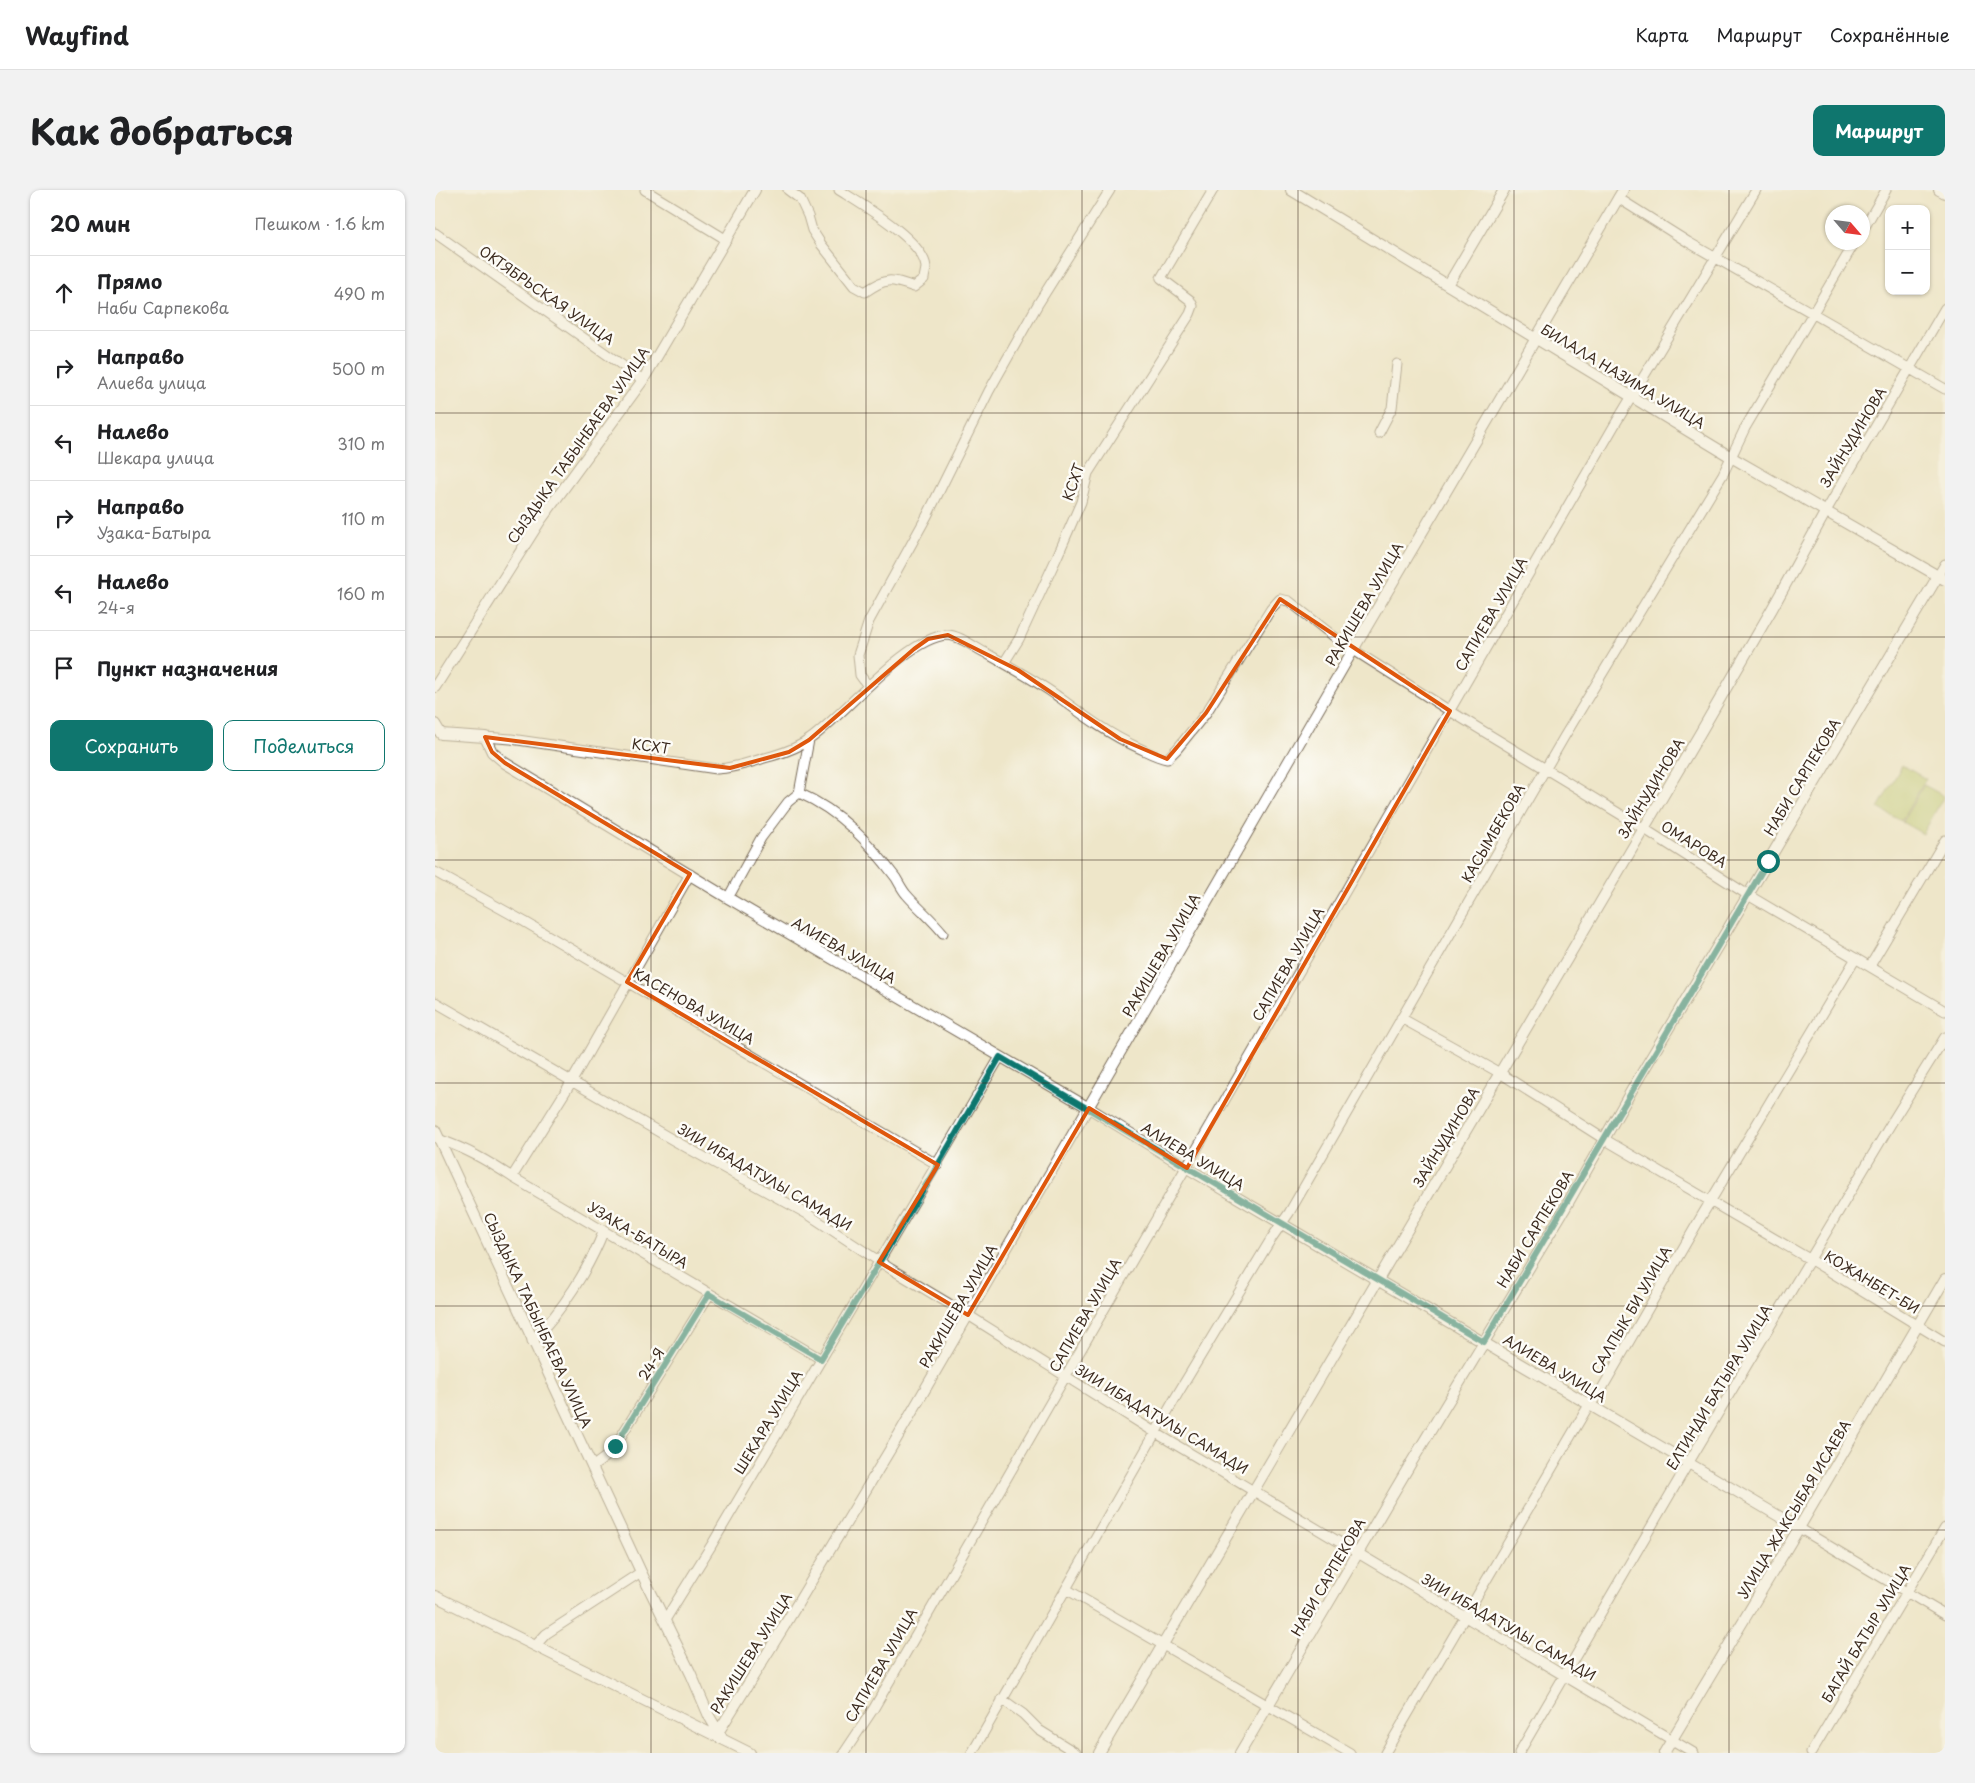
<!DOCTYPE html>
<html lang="ru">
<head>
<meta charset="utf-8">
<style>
	body { margin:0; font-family:"Playpen Sans",sans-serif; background:#f2f2f2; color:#202124 }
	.controls { position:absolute; right:15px; top:15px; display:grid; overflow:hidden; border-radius:10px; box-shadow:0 1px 4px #0004 }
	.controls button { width:45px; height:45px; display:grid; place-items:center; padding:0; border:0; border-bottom:1px solid #e0e0e0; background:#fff; color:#202124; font:25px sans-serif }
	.compass { position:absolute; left:1390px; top:15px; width:45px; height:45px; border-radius:50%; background:#fff; box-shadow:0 1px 4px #0004; rotate:118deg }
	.stop { position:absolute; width:15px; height:15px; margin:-11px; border:4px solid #0f766e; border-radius:50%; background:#fff }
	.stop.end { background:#0f766e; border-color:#fff; box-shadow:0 1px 5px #0008 }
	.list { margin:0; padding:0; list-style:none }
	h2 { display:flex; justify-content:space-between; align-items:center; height:65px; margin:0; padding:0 20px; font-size:21px }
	h2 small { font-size:16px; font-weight:400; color:#757577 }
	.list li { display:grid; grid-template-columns:32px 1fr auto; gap:15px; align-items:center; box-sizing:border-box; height:75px; padding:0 20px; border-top:1px solid #e0e0e0 }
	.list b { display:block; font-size:19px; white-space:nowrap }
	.list p { margin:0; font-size:16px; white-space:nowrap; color:#757577 }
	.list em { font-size:16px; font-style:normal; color:#757577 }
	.actions { display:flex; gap:10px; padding:15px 20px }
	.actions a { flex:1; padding:11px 0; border:1px solid #0f766e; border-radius:10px; text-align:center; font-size:18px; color:#0f766e }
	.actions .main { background:#0f766e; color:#fff }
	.icon { flex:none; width:28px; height:28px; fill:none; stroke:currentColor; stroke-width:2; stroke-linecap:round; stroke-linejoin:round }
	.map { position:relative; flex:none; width:1510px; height:1563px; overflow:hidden; border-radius:10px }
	header { display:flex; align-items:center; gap:30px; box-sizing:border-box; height:70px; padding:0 25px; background:#fff; border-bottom:1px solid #e0e0e0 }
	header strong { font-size:24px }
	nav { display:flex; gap:28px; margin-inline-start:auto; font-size:18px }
	.intro { display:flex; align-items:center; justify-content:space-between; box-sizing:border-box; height:120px; padding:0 30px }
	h1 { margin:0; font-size:35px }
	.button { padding:12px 22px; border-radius:10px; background:#0f766e; color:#fff; font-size:18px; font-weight:700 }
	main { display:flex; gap:30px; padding:0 30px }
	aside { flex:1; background:#fff; border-radius:10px; box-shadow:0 1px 4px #0004 }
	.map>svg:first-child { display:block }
	.green { fill:#b4c365; stroke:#787642 }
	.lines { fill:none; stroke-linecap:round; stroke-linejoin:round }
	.minor-casing { stroke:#7a6c5a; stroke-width:11 }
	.tertiary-casing { stroke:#7a6c5a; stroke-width:12 }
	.minor { stroke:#fff; stroke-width:9 }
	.tertiary { stroke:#fff; stroke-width:10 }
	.route { stroke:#0f766e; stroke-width:6 }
	.marked { fill:none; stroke:#df570d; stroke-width:4; stroke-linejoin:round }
	.grid { fill:none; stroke:#3b2a1e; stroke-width:1; stroke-opacity:0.55 }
	.labels { text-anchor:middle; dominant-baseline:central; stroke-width:5; stroke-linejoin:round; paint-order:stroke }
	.street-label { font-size:14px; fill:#3b2a1e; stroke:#fdfcf7 }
</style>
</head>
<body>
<header>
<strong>Wayfind</strong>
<nav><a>Карта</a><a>Маршрут</a><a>Сохранённые</a></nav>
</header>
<div class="intro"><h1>Как добраться</h1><a class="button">Маршрут</a></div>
<main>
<aside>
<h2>20 мин<small>Пешком · 1.6 km</small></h2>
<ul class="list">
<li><svg class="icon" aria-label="ahead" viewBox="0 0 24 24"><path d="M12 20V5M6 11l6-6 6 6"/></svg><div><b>Прямо</b><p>Наби Сарпекова</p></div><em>490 m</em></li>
<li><svg class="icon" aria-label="right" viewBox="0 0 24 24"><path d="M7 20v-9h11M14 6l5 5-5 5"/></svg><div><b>Направо</b><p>Алиева улица</p></div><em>500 m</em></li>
<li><svg class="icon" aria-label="left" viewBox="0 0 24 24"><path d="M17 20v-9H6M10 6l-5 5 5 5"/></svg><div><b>Налево</b><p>Шекара улица</p></div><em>310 m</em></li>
<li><svg class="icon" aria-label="right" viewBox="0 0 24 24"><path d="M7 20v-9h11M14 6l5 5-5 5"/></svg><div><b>Направо</b><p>Узака-Батыра</p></div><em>110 m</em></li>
<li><svg class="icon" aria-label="left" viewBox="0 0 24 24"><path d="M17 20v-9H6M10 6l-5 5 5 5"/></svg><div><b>Налево</b><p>24-я</p></div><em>160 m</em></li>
<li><svg class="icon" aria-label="arrive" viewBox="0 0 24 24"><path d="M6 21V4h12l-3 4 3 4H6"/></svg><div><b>Пункт назначения</b></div></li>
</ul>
<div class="actions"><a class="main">Сохранить</a><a>Поделиться</a></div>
</aside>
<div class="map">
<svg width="1510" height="1563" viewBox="0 0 1510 1563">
	<rect width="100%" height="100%" fill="#fdfcf7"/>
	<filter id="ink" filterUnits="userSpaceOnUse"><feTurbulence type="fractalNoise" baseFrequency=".02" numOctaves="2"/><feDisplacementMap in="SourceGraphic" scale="10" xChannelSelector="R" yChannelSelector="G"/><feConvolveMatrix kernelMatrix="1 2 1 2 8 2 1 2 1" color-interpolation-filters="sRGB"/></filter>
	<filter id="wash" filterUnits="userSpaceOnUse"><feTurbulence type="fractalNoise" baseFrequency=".0096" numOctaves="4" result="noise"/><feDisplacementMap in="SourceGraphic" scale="20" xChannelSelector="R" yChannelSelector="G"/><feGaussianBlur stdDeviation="1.12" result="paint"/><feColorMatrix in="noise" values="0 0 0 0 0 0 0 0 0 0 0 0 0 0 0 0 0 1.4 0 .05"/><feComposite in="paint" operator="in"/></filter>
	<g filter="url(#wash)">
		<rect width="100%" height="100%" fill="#eee6c9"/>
		<path class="green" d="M1467,575L1491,589L1466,631L1443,618Z
			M1489,595L1509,606L1488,644L1467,632Z"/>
	</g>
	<g filter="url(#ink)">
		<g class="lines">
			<defs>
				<path id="minor" d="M210,0L292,50
					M353,0L365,9L373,26L377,40L386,54L419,96L430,102C451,87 456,89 479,97L489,89C489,86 491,81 491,77C488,50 426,14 404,0
					M1183,8L1253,52L1510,199
					M1428,40L1451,0
					M0,43L208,190
					M944,243L957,218L962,174
					M1391,321L1510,118
					M1503,386L1510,374
					M569,473L584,449L622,367L646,312L653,283L755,124L758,116L755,110L726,88L778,0
					M433,496L425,485L423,465L434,431L493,324L554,201L603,114L675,0
					M50,547L76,549L282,579C302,578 318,571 337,566C351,562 363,558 375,549C409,525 472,447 512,445C524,445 539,457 549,462C574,476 598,489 621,505C648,525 673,544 704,558C713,562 721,567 732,569L742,559L771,523L836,419L845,409L854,411L906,452L1015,521L1208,638L1313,705L1510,821
					M364,603C405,621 434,652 461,688C464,693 467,699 471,704C483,718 497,729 508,743
					M0,682L90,732L503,975
					M293,708L326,648L353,612L364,603L374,550
					M1435,776L1510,650
					M0,812L238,950L374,1025L456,1079L533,1125L721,1243L1259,1563
					M966,828L1065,883L1169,949L1376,1070L1510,1152
					M3,949C32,959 51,970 77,987L386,1169
					M77,987L137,891L255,684
					M97,1151C127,1121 154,1079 169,1040
					M157,1277L172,1266L180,1256L274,1105
					M1364,1338L1510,1425
					M631,1399L915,1563
					M230,1430L276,1356L565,867
					M100,1456L111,1444L206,1382
					M567,1509L588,1524L604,1540L641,1563
					M409,1563L439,1518L1179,236L1321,0
					M537,1563L742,1205L836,1049L854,1023L1129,547L1288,284L1310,238L1420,52
					M950,1563L1151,1220L1165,1202L1266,1027L1421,768
					M1084,1563L1254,1272L1457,932L1510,847
					M1376,1563L1510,1338"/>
				<path id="tertiary" d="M856,0L1296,267L1510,390
					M1504,0L1510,3
					M1013,95L1069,0
					M0,497L105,331L208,190L320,0
					M0,534L6,544L50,547L57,562L70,573L293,708L654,918L752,978L1364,1338
					M0,940L206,1382L256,1484L274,1526L287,1548
					M0,1406L315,1563
					M284,1541L348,1438L459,1253L918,460L1188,0
					M664,1563L1264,545L1337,419L1391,321
					M805,1563L976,1273L1129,1020L1198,898L1503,386
					M1229,1563L1364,1338L1510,1089"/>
			</defs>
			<use href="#minor" class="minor-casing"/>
			<use href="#tertiary" class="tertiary-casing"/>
			<use href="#minor" class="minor"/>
			<use href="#tertiary" class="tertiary"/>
		</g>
	</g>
	<g class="lines" filter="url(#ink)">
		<path class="route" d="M180,1256L274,1104L386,1169L503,975L565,867L1049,1152L1333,671"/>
	</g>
	<path d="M0 0H1510V1563H0ZM845,409L1015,521L752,978L654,918L533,1125L444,1072L503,975L192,792L255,684L70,573L57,562L50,547L295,578L354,562L374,550L479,459L493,449L513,445L583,480L685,549L732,569L771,523Z" fill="#eee6c9" fill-opacity=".55" fill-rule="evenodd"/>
	<path class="marked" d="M845,409L1015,521L752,978L654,918L533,1125L444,1072L503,975L192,792L255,684L70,573L57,562L50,547L295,578L354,562L374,550L479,459L493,449L513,445L583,480L685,549L732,569L771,523Z"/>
	<path class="grid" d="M216,0V1563M431,0V1563M647,0V1563M863,0V1563M1079,0V1563M1294,0V1563M0,223H1510M0,447H1510M0,670H1510M0,893H1510M0,1116H1510M0,1340H1510"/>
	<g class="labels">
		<g class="street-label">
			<text transform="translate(112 105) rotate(35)">ОКТЯБРЬСКАЯ УЛИЦА</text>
			<text transform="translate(1188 186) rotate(31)">БИЛАЛА НАЗИМА УЛИЦА</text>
			<text transform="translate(1418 247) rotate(-59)">ЗАЙНУДИНОВА</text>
			<text transform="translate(143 255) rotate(-55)">СЫЗДЫКА ТАБЫНБАЕВА УЛИЦА</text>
			<text transform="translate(638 292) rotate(-71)">КСХТ</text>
			<text transform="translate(929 414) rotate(-60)">РАКИШЕВА УЛИЦА</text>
			<text transform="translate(1056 424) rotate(-60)">САПИЕВА УЛИЦА</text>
			<text transform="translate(216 556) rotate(8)">КСХТ</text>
			<text transform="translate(1367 587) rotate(-59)">НАБИ САРПЕКОВА</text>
			<text transform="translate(1216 598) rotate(-59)">ЗАЙНУДИНОВА</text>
			<text transform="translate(1058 643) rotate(-60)">КАСЫМБЕКОВА</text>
			<text transform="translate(1259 654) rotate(32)">ОМАРОВА</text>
			<text transform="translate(409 760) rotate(30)">АЛИЕВА УЛИЦА</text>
			<text transform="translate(726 765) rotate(-60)">РАКИШЕВА УЛИЦА</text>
			<text transform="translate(853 774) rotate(-60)">САПИЕВА УЛИЦА</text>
			<text transform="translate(259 816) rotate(30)">КАСЕНОВА УЛИЦА</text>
			<text transform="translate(1011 947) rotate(-59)">ЗАЙНУДИНОВА</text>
			<text transform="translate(758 966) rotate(31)">АЛИЕВА УЛИЦА</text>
			<text transform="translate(330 987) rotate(30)">ЗИИ ИБАДАТУЛЫ САМАДИ</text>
			<text transform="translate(1100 1039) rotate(-59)">НАБИ САРПЕКОВА</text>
			<text transform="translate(203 1045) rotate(31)">УЗАКА-БАТЫРА</text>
			<text transform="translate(1437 1092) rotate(31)">КОЖАНБЕТ-БИ</text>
			<text transform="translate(523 1116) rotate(-60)">РАКИШЕВА УЛИЦА</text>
			<text transform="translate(1196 1120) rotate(-60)">САЛПЫК БИ УЛИЦА</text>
			<text transform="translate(650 1125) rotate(-60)">САПИЕВА УЛИЦА</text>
			<text transform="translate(103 1130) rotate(65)">СЫЗДЫКА ТАБЫНБАЕВА УЛИЦА</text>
			<text transform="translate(216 1174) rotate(-58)">24-Я</text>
			<text transform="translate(1120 1178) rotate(31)">АЛИЕВА УЛИЦА</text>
			<text transform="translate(1284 1197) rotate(-59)">ЕЛТИНДИ БАТЫРА УЛИЦА</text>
			<text transform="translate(727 1229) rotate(31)">ЗИИ ИБАДАТУЛЫ САМАДИ</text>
			<text transform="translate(333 1232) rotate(-59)">ШЕКАРА УЛИЦА</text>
			<text transform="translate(1359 1319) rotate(-59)">УЛИЦА ЖАКСЫБАЯ ИСАЕВА</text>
			<text transform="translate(893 1387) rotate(-60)">НАБИ САРПЕКОВА</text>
			<text transform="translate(1074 1437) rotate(30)">ЗИИ ИБАДАТУЛЫ САМАДИ</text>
			<text transform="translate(1431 1443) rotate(-59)">БАГАЙ БАТЫР УЛИЦА</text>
			<text transform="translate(316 1463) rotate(-58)">РАКИШЕВА УЛИЦА</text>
			<text transform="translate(446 1475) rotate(-60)">САПИЕВА УЛИЦА</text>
		</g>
	</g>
</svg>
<div class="controls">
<button>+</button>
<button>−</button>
</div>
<svg class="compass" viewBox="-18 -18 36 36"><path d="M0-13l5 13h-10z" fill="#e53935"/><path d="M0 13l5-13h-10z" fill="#757577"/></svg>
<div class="stop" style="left:1333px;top:671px"></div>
<div class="stop end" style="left:180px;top:1256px"></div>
</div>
</main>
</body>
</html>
